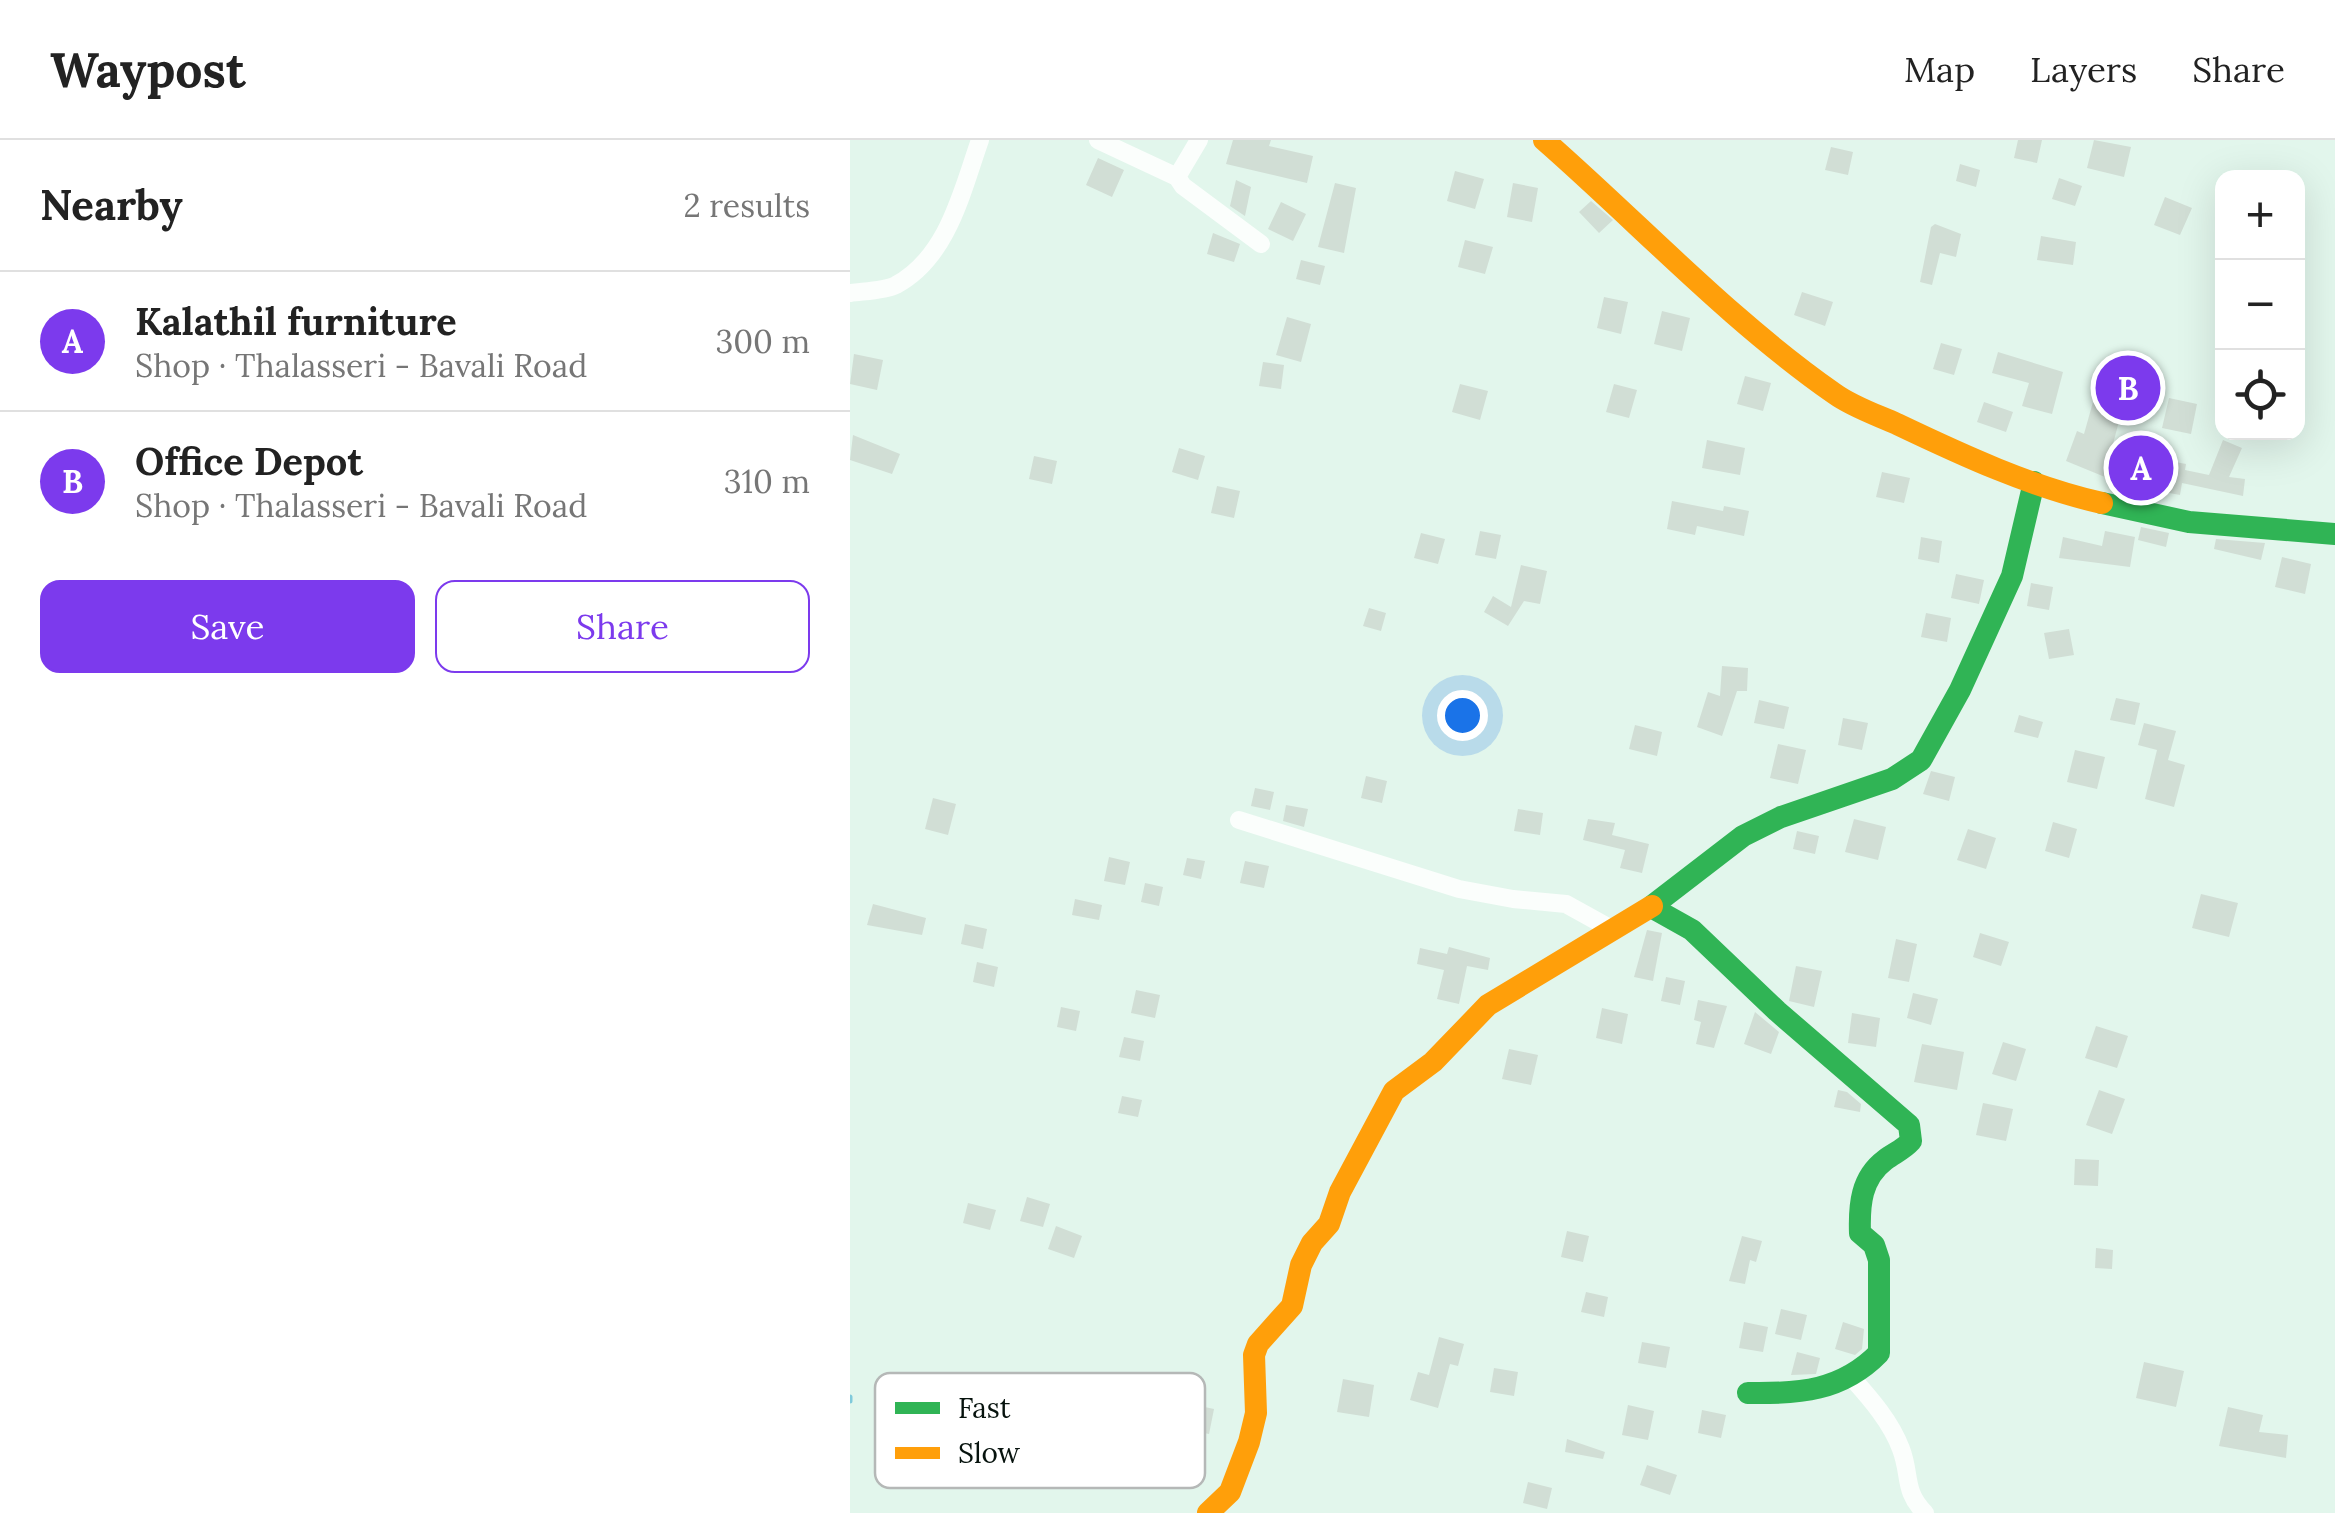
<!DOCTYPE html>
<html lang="en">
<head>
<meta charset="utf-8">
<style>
	body { margin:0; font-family:Lora,serif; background:#f6f6f6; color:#222 }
	.controls { position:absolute; right:30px; top:30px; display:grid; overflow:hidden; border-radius:20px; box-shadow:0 10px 40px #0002 }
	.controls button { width:90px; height:90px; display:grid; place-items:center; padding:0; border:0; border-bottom:2px solid #e0e0e0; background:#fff; color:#222; font:50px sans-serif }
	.you { position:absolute; left:612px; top:575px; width:35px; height:35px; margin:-25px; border:8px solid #fff; border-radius:50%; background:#1a73e8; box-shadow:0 0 0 15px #1a73e833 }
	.badge { display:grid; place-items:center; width:65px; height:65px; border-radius:50%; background:#7c3aed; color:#fff; font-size:32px; font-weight:700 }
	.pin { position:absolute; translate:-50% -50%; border:5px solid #fff; box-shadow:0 2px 10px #0006 }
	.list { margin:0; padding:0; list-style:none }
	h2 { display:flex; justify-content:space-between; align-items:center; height:130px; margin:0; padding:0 40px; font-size:42px }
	h2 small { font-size:32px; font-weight:400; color:#767676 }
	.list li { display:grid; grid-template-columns:65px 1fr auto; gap:30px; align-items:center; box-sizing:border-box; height:140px; padding:0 40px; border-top:2px solid #e0e0e0 }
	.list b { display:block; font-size:38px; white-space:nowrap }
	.list p { margin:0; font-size:32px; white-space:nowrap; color:#767676 }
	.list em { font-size:32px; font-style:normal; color:#767676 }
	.actions { display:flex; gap:20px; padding:30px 40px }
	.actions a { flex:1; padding:22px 0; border:2px solid #7c3aed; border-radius:20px; text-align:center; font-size:35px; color:#7c3aed }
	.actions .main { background:#7c3aed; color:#fff }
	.icon { flex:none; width:55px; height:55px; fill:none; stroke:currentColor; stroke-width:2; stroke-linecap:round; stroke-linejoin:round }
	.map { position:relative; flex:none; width:1485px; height:1373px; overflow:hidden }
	header { display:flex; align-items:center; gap:60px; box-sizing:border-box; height:140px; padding:0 50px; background:#fff; border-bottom:2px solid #e0e0e0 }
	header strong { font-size:48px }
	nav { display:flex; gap:55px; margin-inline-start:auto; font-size:35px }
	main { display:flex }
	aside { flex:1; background:#fff }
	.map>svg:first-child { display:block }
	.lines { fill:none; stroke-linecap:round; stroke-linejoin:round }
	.stream { stroke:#80cadb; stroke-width:5 }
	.building { fill:#d1ded5 }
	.street { stroke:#fbfefc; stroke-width:18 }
	.fast { stroke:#30b455; stroke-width:22 }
	.slow { stroke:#ff9f0a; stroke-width:22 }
	.key { fill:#fff; stroke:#b5b8b7; stroke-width:2.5 }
	.key-label { font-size:28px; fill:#07130e }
</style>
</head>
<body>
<header>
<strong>Waypost</strong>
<nav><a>Map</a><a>Layers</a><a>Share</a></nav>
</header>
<main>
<aside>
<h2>Nearby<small>2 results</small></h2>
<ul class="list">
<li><span class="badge">A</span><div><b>Kalathil furniture</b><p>Shop · Thalasseri - Bavali Road</p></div><em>300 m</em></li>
<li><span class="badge">B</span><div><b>Office Depot</b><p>Shop · Thalasseri - Bavali Road</p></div><em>310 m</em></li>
</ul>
<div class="actions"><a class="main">Save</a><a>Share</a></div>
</aside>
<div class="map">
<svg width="1485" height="1373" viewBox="0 0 1485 1373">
	<rect width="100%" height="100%" fill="#e2f6ec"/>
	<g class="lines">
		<path class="stream" d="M0,1257V1261"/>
	</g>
	<path class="building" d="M383,0H421L419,6L463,16L457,43L376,24Z
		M1168,0H1192L1187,23L1164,18Z
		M1244,0L1281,7L1274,37L1237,28Z
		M981,7L1003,12L998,35L975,30Z
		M248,18L274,30L262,57L236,45Z
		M1110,24L1130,30L1126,47L1106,41Z
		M605,31L634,39L625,69L597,61Z
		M1209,38L1232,46L1225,66L1202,59Z
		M386,40L401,47L395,76L380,66Z
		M485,43L506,48L494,113L468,107Z
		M663,43L688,48L682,82L657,77Z
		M1315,57L1342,68L1330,95L1304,85Z
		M741,61L763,80L749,93L729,72Z
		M431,62L456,74L443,101L418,89Z
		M1085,84L1111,94L1106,117L1090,113L1082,145L1070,142L1081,87Z
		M363,93L390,104L384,122L357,114Z
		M1191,96L1226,102L1223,125L1187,120Z
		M615,100L643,107L635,134L608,127Z
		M451,120L475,126L470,145L446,139Z
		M952,152L983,162L975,186L944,175Z
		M754,157L778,162L771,194L747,188Z
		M812,171L840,178L832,211L804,204Z
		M437,177L461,184L451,222L426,215Z
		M1091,203L1112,209L1104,235L1083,229Z
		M1148,212L1213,232L1202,274L1172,266L1179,243L1142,233Z
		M4,214L33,220L27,250L0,244Z
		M413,222L434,225L431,249L409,246Z
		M1265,226L1278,229L1276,236L1290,239L1288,251L1295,253L1292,266L1274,262L1263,304L1270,307L1268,311L1336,324L1335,330L1359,335L1373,300L1392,308L1379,337L1395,339L1393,356L1332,343L1330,355L1272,344L1216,321L1227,291L1234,294L1243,262L1257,266Z
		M895,236L921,243L913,271L887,264Z
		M610,244L638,251L630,280L602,272Z
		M764,244L787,250L779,278L756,272Z
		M1319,258L1347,264L1341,294L1312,288Z
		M1134,262L1163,272L1156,292L1127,282Z
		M3,295L50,314L42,334L0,320Z
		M857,300L895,308L890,335L852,328Z
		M329,308L355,316L348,340L322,332Z
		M184,316L207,321L202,344L179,339Z
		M1032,332L1060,338L1054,363L1026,357Z
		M367,346L390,351L384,378L361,373Z
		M822,361L873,371L874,366L899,371L894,396L847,386L845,395L817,389Z
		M1291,387L1319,393L1316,407L1288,400Z
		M630,391L651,395L646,419L625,415Z
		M1255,391L1285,397L1280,427L1209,418L1213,397L1252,406Z
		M571,393L595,399L588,424L564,418Z
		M1071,397L1092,401L1089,423L1068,419Z
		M1366,399L1415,403L1411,420L1364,409Z
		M1432,417L1461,424L1455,454L1425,447Z
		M671,425L697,431L690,464L674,461L658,486L634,472L643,456L661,467Z
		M1106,434L1134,440L1129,464L1101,458Z
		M1181,443L1203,447L1199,470L1177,466Z
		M519,468L536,473L531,491L513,486Z
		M1076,473L1101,478L1097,502L1071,497Z
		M1219,489L1224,515L1199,519L1194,493Z
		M872,526L898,528L897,551H887L872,596L847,587L858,552L870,556Z
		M1266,558L1290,563L1285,585L1260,580Z
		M909,560L939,567L934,589L904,583Z
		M1169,575L1193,582L1188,598L1164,592Z
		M993,578L1018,583L1012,610L988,605Z
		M1294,583L1326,591L1318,620L1335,625L1324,667L1295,659L1307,610L1288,605Z
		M785,585L812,592L807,616L779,609Z
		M928,604L956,610L948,644L920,638Z
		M1225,610L1255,617L1247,649L1217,642Z
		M1081,631L1105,637L1099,661L1073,654Z
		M516,636L537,641L532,663L511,658Z
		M405,648L424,652L420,670L401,666Z
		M83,658L106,664L98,695L75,689Z
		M436,665L458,669L454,687L433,681Z
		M668,669L693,673L690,695L664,691Z
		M738,679L765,683L762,695L799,704L792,733L770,728L775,710L733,700Z
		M1004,679L1036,687L1028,720L995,712Z
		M1203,682L1227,689L1219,718L1195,711Z
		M1118,689L1146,698L1136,729L1107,720Z
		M947,691L969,696L965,714L943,709Z
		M259,717L280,722L275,745L254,741Z
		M337,718L355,721L351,739L333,735Z
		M395,721L419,726L414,748L390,743Z
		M295,743L313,747L309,766L291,762Z
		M1351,754L1388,763L1379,797L1342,788Z
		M225,759L252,765L249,780L222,775Z
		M23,764L76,778L72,795L17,785Z
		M115,784L137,789L133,809L111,804Z
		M797,790L812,793L803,841L784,837Z
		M1130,793L1159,802L1151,826L1123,817Z
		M1046,799L1067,804L1059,842L1038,838Z
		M599,807L640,818L638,830L617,826L609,864L587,859L594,830L567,824L570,808L597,814Z
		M127,822L148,827L144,847L123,842Z
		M946,826L972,831L964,867L939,861Z
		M816,837L835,841L830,865L811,861Z
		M286,850L310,855L305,878L281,873Z
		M1063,853L1088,859L1081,885L1057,878Z
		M848,860L877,866L864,908L846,904L851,882L844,880Z
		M211,867L230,871L226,891L207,887Z
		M752,868L778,874L772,904L746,898Z
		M905,872L929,892L921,914L894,904Z
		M1002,873L1030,878L1026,907L998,903Z
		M1246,886L1278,896L1267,928L1235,918Z
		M274,897L294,901L290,921L269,917Z
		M1153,902L1176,909L1166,941L1142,934Z
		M1072,904L1114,912L1107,950L1064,942Z
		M659,909L688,915L681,945L652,939Z
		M988,950L997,952L1011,964L1010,972L984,967Z
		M1249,950L1275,959L1262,994L1236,985Z
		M272,956L292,960L288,977L268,973Z
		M1133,963L1163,969L1156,1001L1126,995Z
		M1225,1019L1249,1020L1248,1046L1224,1045Z
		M177,1057L200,1064L193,1087L170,1081Z
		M118,1063L146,1070L140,1090L113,1083Z
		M206,1086L232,1096L224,1118L198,1109Z
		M717,1091L739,1096L733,1122L711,1117Z
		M892,1096L912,1101L906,1122L900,1120L895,1144L879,1141Z
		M1246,1108L1263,1110L1262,1129L1245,1128Z
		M736,1152L758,1157L754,1177L731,1172Z
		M931,1169L957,1175L951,1200L925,1194Z
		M894,1182L918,1187L913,1212L889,1208Z
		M993,1182L1014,1189L1012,1209L1005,1215L985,1209Z
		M589,1197L614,1204L608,1226L600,1224L588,1268L560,1260L568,1232L579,1235Z
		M792,1202L820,1207L816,1228L788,1223Z
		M947,1212L970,1218L966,1234L941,1235Z
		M1294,1222L1334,1231L1326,1267L1286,1258Z
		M644,1228L668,1232L664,1256L640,1252Z
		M493,1239L524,1245L519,1277L487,1272Z
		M336,1263L364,1269L359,1294L330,1288Z
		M778,1265L804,1271L798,1300L772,1295Z
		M1378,1267L1413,1275L1409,1292L1438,1295L1436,1318L1369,1306Z
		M852,1270L876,1275L871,1298L848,1293Z
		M717,1299L755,1312L753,1319L715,1312Z
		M797,1325L827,1335L820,1355L790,1345Z
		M678,1342L702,1348L697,1369L673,1363Z"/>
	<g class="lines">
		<path class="street" d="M248,0L327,37L333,46L411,104
			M327,37L349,0
			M0,153C14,151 34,151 46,145C98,117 112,51 130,0
			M389,680L609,749L663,759L716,764L763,790
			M1002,1238C1020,1258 1041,1282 1051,1309C1061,1335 1053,1351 1075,1373"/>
		<path class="fast" d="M1252,363L1339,382L1485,394
			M802,766L893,696L931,677L1042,639L1071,620L1110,550L1162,436L1184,342
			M801,767L842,790L927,871L1059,985L1061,1001C1053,1010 1044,1013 1035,1020C1011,1038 1009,1065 1010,1093L1024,1105L1029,1120V1213C992,1251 949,1254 898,1253"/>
		<path class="slow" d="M694,0C791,85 879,180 985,254C1003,267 1027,275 1047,284C1112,315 1181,347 1252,363
			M358,1373L380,1352L399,1302L406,1273L404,1215L408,1204L442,1166L451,1125L462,1103L479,1084L490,1052L544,951L583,922L638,865L802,766"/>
	</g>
	<rect x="25" y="1233" width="330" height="115" rx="15" class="key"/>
	<rect x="45" y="1262" width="45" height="12" fill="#30b455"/>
	<rect x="45" y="1307" width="45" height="12" fill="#ff9f0a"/>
	<g class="key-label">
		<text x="108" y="1278">Fast</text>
		<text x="108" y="1323">Slow</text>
	</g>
</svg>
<div class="controls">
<button>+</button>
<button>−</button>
<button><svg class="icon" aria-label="locate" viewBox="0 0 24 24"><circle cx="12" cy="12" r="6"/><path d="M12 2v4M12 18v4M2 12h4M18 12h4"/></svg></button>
</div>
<div class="you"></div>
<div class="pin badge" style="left:1291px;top:328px">A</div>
<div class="pin badge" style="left:1278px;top:248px">B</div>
</div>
</main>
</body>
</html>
